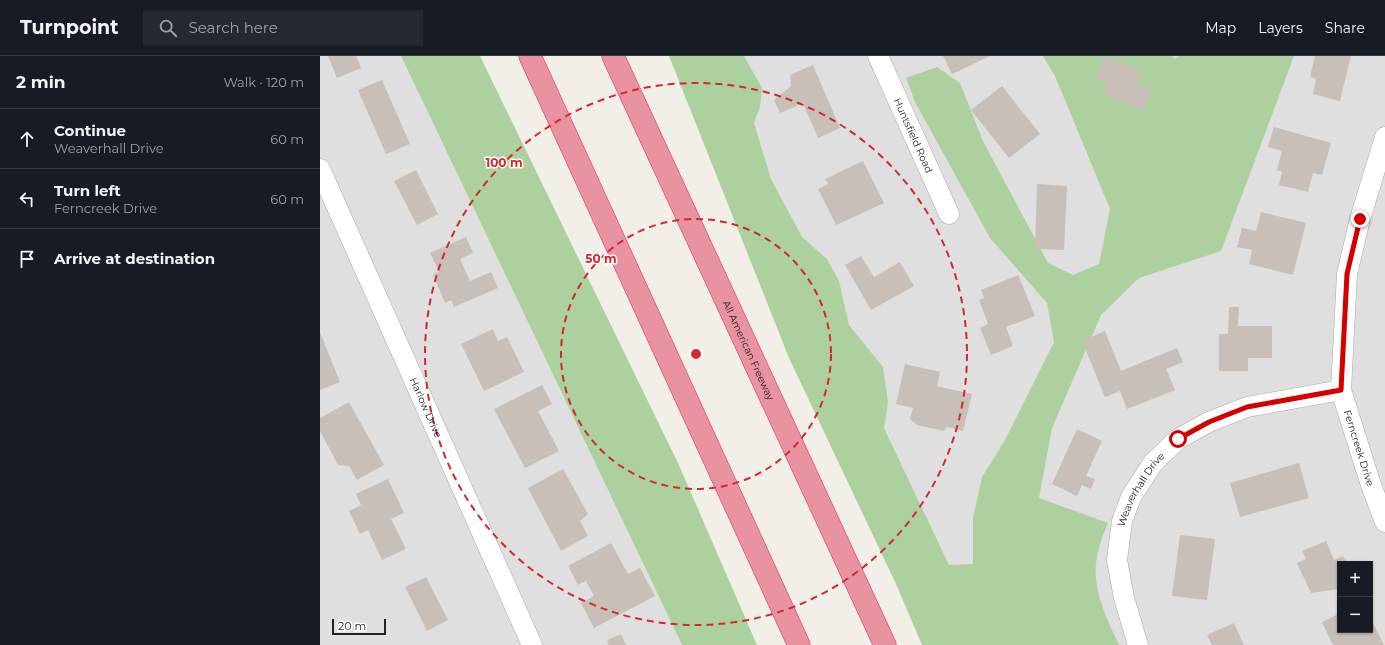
<!DOCTYPE html>
<html lang="en">
<head>
<meta charset="utf-8">
<style>
	body { margin:0; font-family:Montserrat,sans-serif; background:#242831; color:#f1f3f6 }
	.controls { position:absolute; right:12px; bottom:12px; display:grid; overflow:hidden; border-radius:0px; box-shadow:0 1px 3px #0004 }
	.controls button { width:36px; height:36px; display:grid; place-items:center; padding:0; border:0; border-bottom:1px solid #363941; background:#171b24; color:#f1f3f6; font:20px sans-serif }
	.scale { position:absolute; left:12px; bottom:10px; width:54px; box-sizing:border-box; padding-left:4px; border:2px solid #222; border-top:0; font-size:11px; line-height:14px; white-space:nowrap; color:#222; -webkit-text-stroke:3px #fff; paint-order:stroke }
	.stop { position:absolute; width:12px; height:12px; margin:-9px; border:3px solid #d40000; border-radius:50%; background:#fff }
	.stop.end { background:#d40000; border-color:#fff; box-shadow:0 1px 4px #0008 }
	.list { margin:0; padding:0; list-style:none }
	h2 { display:flex; justify-content:space-between; align-items:center; height:52px; margin:0; padding:0 16px; font-size:17px }
	h2 small { font-size:13px; font-weight:400; color:#9ea1a6 }
	.list li { display:grid; grid-template-columns:26px 1fr auto; gap:12px; align-items:center; box-sizing:border-box; height:60px; padding:0 16px; border-top:1px solid #363941 }
	.list b { display:block; font-size:15px; white-space:nowrap }
	.list p { margin:0; font-size:13px; white-space:nowrap; color:#9ea1a6 }
	.list em { font-size:13px; font-style:normal; color:#9ea1a6 }
	.icon { flex:none; width:22px; height:22px; fill:none; stroke:currentColor; stroke-width:2; stroke-linecap:round; stroke-linejoin:round }
	.map { position:relative; flex:none; width:1065px; height:589px; overflow:hidden }
	header { display:flex; align-items:center; gap:24px; box-sizing:border-box; height:56px; padding:0 20px; background:#171b24; border-bottom:1px solid #363941 }
	header strong { font-size:19px }
	nav { display:flex; gap:22px; margin-inline-start:auto; font-size:14px }
	.search { width:280px; height:36px; background:#242831; display:flex; align-items:center; gap:10px; box-sizing:border-box; padding:0 14px; border-radius:0px; color:#9ea1a6; font-size:15px }
	main { display:flex }
	aside { flex:1; background:#171b24 }
	.map>svg:first-child { display:block }
	.residential { fill:#e0dfdf; fill-rule:evenodd }
	.forest { fill:#add19e }
	.building { fill:#c7bfb8 }
	.lines { fill:none; stroke-linecap:round; stroke-linejoin:round }
	.street-casing { stroke:#a9a9a9; stroke-width:21 }
	.highway-casing { stroke:#dc2a67; stroke-width:23 }
	.street { stroke:#fff; stroke-width:20 }
	.highway { stroke:#e892a2; stroke-width:22 }
	.route { stroke:#d40000; stroke-width:5 }
	.ring { fill:none; stroke:#d62828; stroke-width:2; stroke-dasharray:7 5 }
	.labels { text-anchor:middle; dominant-baseline:central; stroke-width:3; stroke-linejoin:round; paint-order:stroke }
	.street-label { font-size:10px; fill:#222; stroke:#fff }
	.centre { fill:#d62828; stroke:#fff; stroke-width:2 }
	.ring-label { font-size:12px; text-anchor:middle; font-weight:bold; fill:#d62828; stroke:#fff; stroke-width:3; stroke-linejoin:round; paint-order:stroke }
</style>
</head>
<body>
<header>
<strong>Turnpoint</strong>
<div class="search"><svg class="icon" aria-label="search" viewBox="0 0 24 24"><circle cx="10" cy="10" r="6"/><path d="M15 15l6 6"/></svg>Search here</div>
<nav><a>Map</a><a>Layers</a><a>Share</a></nav>
</header>
<main>
<aside>
<h2>2 min<small>Walk · 120 m</small></h2>
<ul class="list">
<li><svg class="icon" aria-label="ahead" viewBox="0 0 24 24"><path d="M12 20V5M6 11l6-6 6 6"/></svg><div><b>Continue</b><p>Weaverhall Drive</p></div><em>60 m</em></li>
<li><svg class="icon" aria-label="left" viewBox="0 0 24 24"><path d="M17 20v-9H6M10 6l-5 5 5 5"/></svg><div><b>Turn left</b><p>Ferncreek Drive</p></div><em>60 m</em></li>
<li><svg class="icon" aria-label="arrive" viewBox="0 0 24 24"><path d="M6 21V4h12l-3 4 3 4H6"/></svg><div><b>Arrive at destination</b></div></li>
</ul>
</aside>
<div class="map">
<svg width="1065" height="589" viewBox="0 0 1065 589">
	<rect width="100%" height="100%" fill="#f2efe9"/>
	<path class="residential" d="M0,0H81L362,589H0Z
		M391,0H1065V589H659L628,509ZM1020,508H1050V574H1020Z"/>
	<path class="forest" d="M81,0H160L358,407L437,589H362Z
		M349,0H424L442,32L440,51L434,67L451,123L482,181L507,203L519,225L529,269L563,311L568,346L564,372L629,509L653,508V462L662,421L685,384L734,286L727,247L670,182L595,46L586,22L617,11L640,27L663,85L728,207L753,219L779,208L790,153L735,20L723,0H852L855,3L859,0H974L901,195L819,222L781,259L732,372L719,442L788,467C781,483 774,503 776,521C777,544 790,569 799,589H602L576,528L469,302Z"/>
	<path class="building" d="M8,0H36L41,12L17,22Z
		M623,0H670L632,18Z
		M784,0L822,13L817,27L832,33L824,54L783,39L787,27L776,23Z
		M995,0H1031L1020,45L993,38L996,23L990,21Z
		M493,9L520,72L498,82L483,47L460,57L454,44L471,30L470,19Z
		M62,24L90,88L66,98L38,34Z
		M682,30L720,78L689,102L651,54Z
		M954,71L1011,87L1002,119L993,117L988,136L959,129L962,116L957,114L962,95L948,91Z
		M543,105L564,147L516,169L498,133L508,128L505,123Z
		M96,114L118,158L97,169L74,125Z
		M717,128L747,130L744,194L715,193Z
		M941,156L986,167L973,219L929,208L932,194L917,191L922,172L936,175Z
		M146,181L153,197L140,203L150,225L171,216L178,232L134,251L131,244L125,247L113,218L119,216L110,197Z
		M541,200L554,221L580,206L594,230L551,254L525,209Z
		M698,219L715,260L686,271L693,290L671,299L660,272L668,268L659,244L664,242L661,234Z
		M909,251H919L918,270H952V302H928V315H899V278H908Z
		M173,273L178,285L187,281L204,316L164,335L141,288Z
		M785,275L801,315L857,292L863,306L846,313L855,334L807,353L800,335L785,341L762,285Z
		M0,276L20,326L0,334Z
		M585,308L620,316L617,330L652,338L643,375L627,371L624,375L597,369L590,363L593,352L576,348Z
		M222,329L232,348L218,355L239,395L205,412L174,353Z
		M29,346L64,409L37,424L29,410L18,409L0,375V362Z
		M757,373L782,385L766,420L775,423L771,433L762,429L757,440L732,428Z
		M979,407L989,442L920,461L910,427Z
		M243,413L268,458L260,465L268,480L241,495L208,432Z
		M68,423L84,457L71,463L86,493L62,504L48,474L40,478L29,455L41,449L36,438Z
		M860,479L895,483L887,544L852,540Z
		M1006,485L1014,504L1023,500L1027,508H1020L1019,533L991,537L977,507L986,503L982,495Z
		M291,487L308,518L320,512L335,540L274,572L261,547L274,540L266,525L258,529L248,510Z
		M106,521L128,564L107,575L85,531Z
		M1020,557V574H1050V561L1064,589H1013L1002,566Z
		M914,567L924,589H892L887,579Z
		M301,578L306,589H289L287,584Z"/>
	<g class="lines">
		<defs>
			<g id="street">
				<path id="s1" d="M558,0L629,158"/>
				<path id="s2" d="M1065,81L1040,163L1027,218L1021,334L1050,426L1065,466"/>
				<path id="s3" d="M0,113L212,589"/>
				<path id="s4" d="M818,589L804,542L797,504L802,465L811,441L833,407L858,383L889,366L927,351L1021,334"/>
			</g>
			<g id="highway">
				<path d="M210,0L479,589"/>
				<path id="s5" d="M293,0L565,589"/>
			</g>
		</defs>
		<use href="#street" class="street-casing"/>
		<use href="#highway" class="highway-casing"/>
		<use href="#street" class="street"/>
		<use href="#highway" class="highway"/>
	</g>
	<g class="lines">
		<path class="route" d="M858,383L889,366L927,351L1021,334L1027,218L1040,163"/>
	</g>
	<g class="ring">
		<circle cx="376" cy="298" r="135"/>
		<circle cx="376" cy="298" r="271"/>
	</g>
	<g class="labels">
		<g class="street-label">
			<text stroke="none"><textPath href="#s1" startOffset="87">Huntsfield Road</textPath></text>
			<text stroke="none"><textPath href="#s5" startOffset="324">All American Freeway</textPath></text>
			<text stroke="none"><textPath href="#s3" startOffset="261">Harlow Drive</textPath></text>
			<text stroke="none"><textPath href="#s2" startOffset="319">Ferncreek Drive</textPath></text>
			<text stroke="none"><textPath href="#s4" startOffset="164">Weaverhall Drive</textPath></text>
		</g>
	</g>
	<circle cx="376" cy="298" r="6" class="centre"/>
	<g class="ring-label">
		<text x="184" y="111">100 m</text>
		<text x="281" y="207">50 m</text>
	</g>
</svg>
<div class="controls">
<button>+</button>
<button>−</button>
</div>
<div class="scale">20 m</div>
<div class="stop" style="left:858px;top:383px"></div>
<div class="stop end" style="left:1040px;top:163px"></div>
</div>
</main>
</body>
</html>
